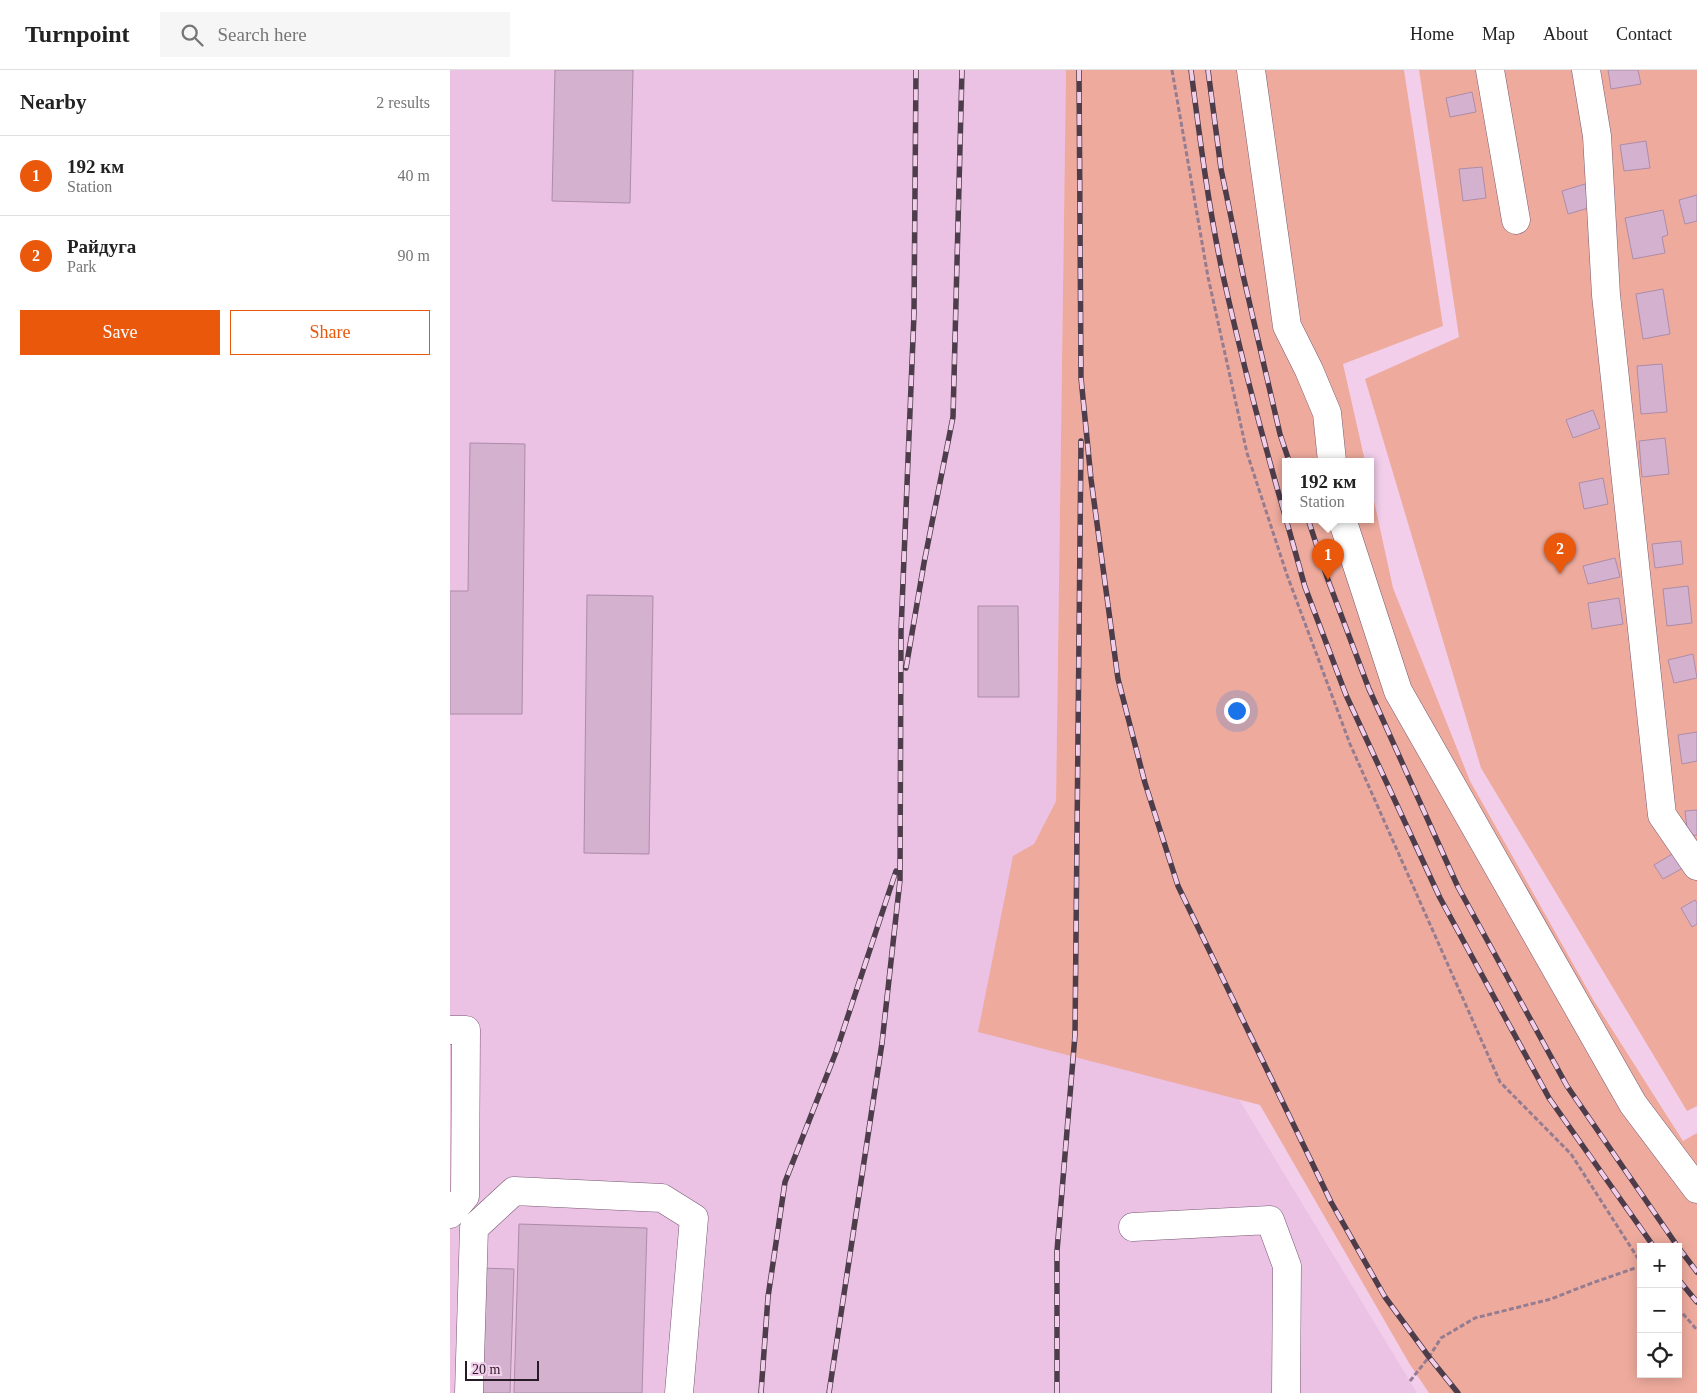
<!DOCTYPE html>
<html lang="en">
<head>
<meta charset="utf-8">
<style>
	body { margin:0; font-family:"Times New Roman",serif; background:#f6f6f6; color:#222 }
	.controls { position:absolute; right:15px; bottom:15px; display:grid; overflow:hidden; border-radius:0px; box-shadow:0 2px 12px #0003 }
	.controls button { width:45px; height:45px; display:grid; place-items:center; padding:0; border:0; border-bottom:1px solid #e0e0e0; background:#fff; color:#222; font:25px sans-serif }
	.scale { position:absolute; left:15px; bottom:12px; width:74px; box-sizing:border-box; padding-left:5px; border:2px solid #271b25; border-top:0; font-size:14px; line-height:18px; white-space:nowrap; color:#271b25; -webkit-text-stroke:4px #f2ceeb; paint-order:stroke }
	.you { position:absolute; left:786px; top:640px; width:18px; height:18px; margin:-12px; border:4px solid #fff; border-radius:50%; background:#1a73e8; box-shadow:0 0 0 8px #1a73e833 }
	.badge { display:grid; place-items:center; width:32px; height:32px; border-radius:50%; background:#ea580c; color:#fff; font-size:16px; font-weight:700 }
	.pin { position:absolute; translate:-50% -41px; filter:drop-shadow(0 1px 2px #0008) }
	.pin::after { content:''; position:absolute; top:26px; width:18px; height:15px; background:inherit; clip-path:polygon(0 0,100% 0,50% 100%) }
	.popup { position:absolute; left:832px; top:388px; width:92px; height:65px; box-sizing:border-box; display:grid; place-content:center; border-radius:0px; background:#fff; filter:drop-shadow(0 1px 4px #0005); font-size:16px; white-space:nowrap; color:#767676 }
	.popup b { font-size:19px; color:#222 }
	.popup::after { content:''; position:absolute; left:50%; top:100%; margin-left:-10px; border:10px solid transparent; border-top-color:#fff }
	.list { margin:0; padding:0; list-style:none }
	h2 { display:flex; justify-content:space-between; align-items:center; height:65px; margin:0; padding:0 20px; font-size:21px }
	h2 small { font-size:16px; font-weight:400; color:#767676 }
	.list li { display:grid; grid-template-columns:32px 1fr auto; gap:15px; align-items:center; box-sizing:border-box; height:80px; padding:0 20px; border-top:1px solid #e0e0e0 }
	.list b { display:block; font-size:19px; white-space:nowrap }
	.list p { margin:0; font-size:16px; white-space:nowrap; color:#767676 }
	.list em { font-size:16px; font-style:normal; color:#767676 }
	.actions { display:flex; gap:10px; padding:15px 20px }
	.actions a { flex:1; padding:11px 0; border:1px solid #ea580c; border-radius:0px; text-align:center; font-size:18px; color:#ea580c }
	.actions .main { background:#ea580c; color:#fff }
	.icon { flex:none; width:28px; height:28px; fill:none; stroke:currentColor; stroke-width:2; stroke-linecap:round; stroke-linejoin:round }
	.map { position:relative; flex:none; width:1247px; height:1323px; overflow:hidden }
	header { display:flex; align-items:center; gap:30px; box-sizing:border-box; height:70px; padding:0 25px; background:#fff; border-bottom:1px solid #e0e0e0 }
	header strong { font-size:24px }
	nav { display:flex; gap:28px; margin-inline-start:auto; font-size:18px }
	.search { width:350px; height:45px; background:#f6f6f6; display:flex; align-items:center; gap:12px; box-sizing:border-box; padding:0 18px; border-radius:0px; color:#767676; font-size:19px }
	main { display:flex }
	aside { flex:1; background:#fff }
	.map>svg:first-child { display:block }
	.built { fill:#ebc1e4 }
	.green { fill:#eeab9d; fill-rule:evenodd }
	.building { fill:#d4b1ce; stroke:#ad8ca8 }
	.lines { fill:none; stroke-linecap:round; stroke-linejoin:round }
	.minor-casing { stroke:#775972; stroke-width:29 }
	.path { stroke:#957c90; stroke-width:3; stroke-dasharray:5 2.5; stroke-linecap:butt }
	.minor { stroke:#fff; stroke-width:28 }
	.rail-casing { stroke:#4d3c4a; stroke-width:5.5 }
	.rail { stroke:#f2ceeb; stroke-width:4; stroke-dasharray:11; stroke-linecap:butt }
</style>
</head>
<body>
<header>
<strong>Turnpoint</strong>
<div class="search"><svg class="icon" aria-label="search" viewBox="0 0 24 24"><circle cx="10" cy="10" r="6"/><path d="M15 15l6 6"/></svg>Search here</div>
<nav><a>Home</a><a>Map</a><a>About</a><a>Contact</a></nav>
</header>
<main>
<aside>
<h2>Nearby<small>2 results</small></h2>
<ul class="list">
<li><span class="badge">1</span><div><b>192 км</b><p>Station</p></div><em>40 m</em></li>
<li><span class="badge">2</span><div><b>Райдуга</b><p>Park</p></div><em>90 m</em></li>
</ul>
<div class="actions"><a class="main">Save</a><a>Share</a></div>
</aside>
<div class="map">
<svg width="1247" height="1323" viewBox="0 0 1247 1323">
	<rect width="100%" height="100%" fill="#f2ceeb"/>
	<path class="built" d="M0,0H616L606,731L584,774L773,1003L967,1323H0Z"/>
	<path class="green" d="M616,0H954L993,256L893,294L915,391H836V449H920L921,417L943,518L1020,711L1144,931L1233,1071L1247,1063V1323H979L959,1293L810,1035L528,962L563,786L584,774L606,731ZM1191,1177H1228V1304H1191Z
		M969,0H1247V1036L1237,1041L1031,698L915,309L1009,267Z"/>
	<path class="building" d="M105,0H183L180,133L102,131Z
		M1158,0H1188L1191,14L1161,19Z
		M1022,22L1026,42L1000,47L996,28Z
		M1196,71L1200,98L1174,101L1170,75Z
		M1032,97L1036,128L1013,131L1009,99Z
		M1135,114L1142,137L1118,144L1112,121Z
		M1247,125V151L1235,154L1229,130Z
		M1213,140L1218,165L1212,167L1215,183L1183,189L1175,148Z
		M1213,219L1220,264L1193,269L1186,224Z
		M1212,294L1217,342L1191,344L1187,296Z
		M1143,340L1150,358L1123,368L1116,350Z
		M1215,368L1219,404L1192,407L1189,371Z
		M20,373L75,374L72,644H0V521H18Z
		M1153,408L1158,434L1134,439L1129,413Z
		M1231,471L1233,494L1205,498L1202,474Z
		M1165,488L1170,507L1138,514L1133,496Z
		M1238,516L1242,553L1217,556L1213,519Z
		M137,525L203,526L199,784L134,783Z
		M1169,528L1173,554L1142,559L1138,533Z
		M528,536H568L569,627H528Z
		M1243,584L1247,608L1224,613L1218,590Z
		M1247,662V691L1232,694L1228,665Z
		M1247,740V765L1238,766L1235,741Z
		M1224,783L1233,798L1213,809L1204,795Z
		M1245,830L1247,833V854L1242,857L1231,838Z
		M69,1154L197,1158L192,1323H64Z
		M28,1198L64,1199L60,1323H24Z"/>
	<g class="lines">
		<defs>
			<path id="minor" d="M801,0L837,256L859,300L877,343L882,391
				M1040,0L1066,150
				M1136,0L1147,66L1156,225L1212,745L1247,796
				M892,449L948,621L1183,1034L1247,1119
				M0,960H16L15,1126L0,1144
				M683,1157L820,1150L837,1196L836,1323
				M19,1323L24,1158L64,1121L212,1128L244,1148L229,1323"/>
		</defs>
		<use href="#minor" class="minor-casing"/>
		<path class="path" d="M722,0L758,207L797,383L837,505L900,674L1050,1012L1121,1084L1191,1193
			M1228,1238L1247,1260
			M960,1311L979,1287L991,1268L1025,1248L1101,1229L1142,1213L1191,1196"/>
		<use href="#minor" class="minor"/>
		<defs>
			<path id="rail" d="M629,0L631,308L641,409L668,609L695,713L728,816L881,1132L935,1227L979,1287L1008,1323
				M741,0C750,70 759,141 774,210C792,290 813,370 836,449
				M758,0L771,99L793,205L830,364L839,391
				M836,449L855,517L896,625L990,828L1099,1028L1204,1177
				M858,449L878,510L919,619L1008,817L1117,1016L1228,1177
				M456,598L474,493L503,347L512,0
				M1228,1177L1247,1202
				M1228,1209L1247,1232
				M311,1323L318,1227L335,1112L386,982L446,801
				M379,1323L432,973L450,810L451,561L464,244L466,0
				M607,1323V1181L625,965L631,371"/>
		</defs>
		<use href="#rail" class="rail-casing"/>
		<use href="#rail" class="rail"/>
	</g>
</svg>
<div class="controls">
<button>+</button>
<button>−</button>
<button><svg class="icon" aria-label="locate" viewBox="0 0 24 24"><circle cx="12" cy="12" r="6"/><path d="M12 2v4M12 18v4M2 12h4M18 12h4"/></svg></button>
</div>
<div class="scale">20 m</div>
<div class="you"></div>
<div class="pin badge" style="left:878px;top:510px">1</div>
<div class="popup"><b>192 км</b>Station</div>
<div class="pin badge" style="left:1110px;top:504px">2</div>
</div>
</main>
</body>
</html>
